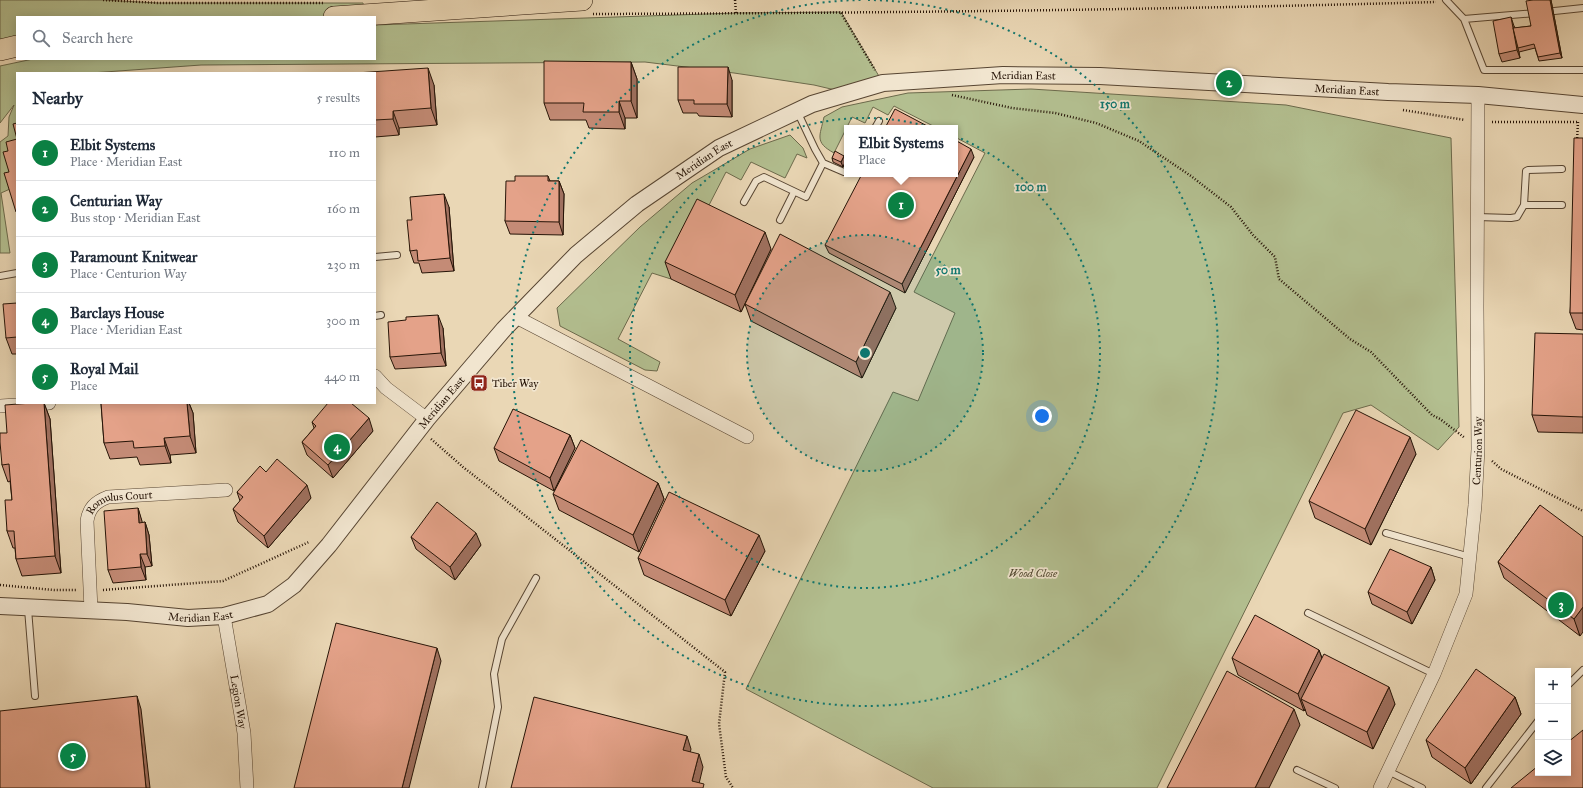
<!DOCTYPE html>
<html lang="en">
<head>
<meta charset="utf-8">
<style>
	body { margin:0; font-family:"IM FELL Great Primer",serif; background:#f2f2f3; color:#1f2937 }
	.controls { position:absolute; right:12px; bottom:12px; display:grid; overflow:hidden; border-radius:0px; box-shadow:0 2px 10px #0003 }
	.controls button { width:36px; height:36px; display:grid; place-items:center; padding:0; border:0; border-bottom:1px solid #e0e1e3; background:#fff; color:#1f2937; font:20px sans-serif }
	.you { position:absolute; left:1042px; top:416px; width:14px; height:14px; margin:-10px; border:3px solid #fff; border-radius:50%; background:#1a73e8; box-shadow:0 0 0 6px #1a73e833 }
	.badge { display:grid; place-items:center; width:26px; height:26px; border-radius:50%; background:#0b8043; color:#fff; font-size:13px; font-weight:700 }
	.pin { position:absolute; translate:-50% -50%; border:2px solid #fff; box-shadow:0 1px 4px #0006 }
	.popup { position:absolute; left:844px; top:125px; width:114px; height:52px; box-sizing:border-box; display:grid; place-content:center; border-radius:0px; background:#fff; filter:drop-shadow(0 1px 3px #0005); font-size:13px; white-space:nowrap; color:#747a83 }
	.popup b { font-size:15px; color:#1f2937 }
	.popup::after { content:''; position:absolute; left:50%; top:100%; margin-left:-8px; border:8px solid transparent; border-top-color:#fff }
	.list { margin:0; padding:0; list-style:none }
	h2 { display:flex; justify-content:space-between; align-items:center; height:52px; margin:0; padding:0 16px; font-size:17px }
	h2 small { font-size:13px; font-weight:400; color:#747a83 }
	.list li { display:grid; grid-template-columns:26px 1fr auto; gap:12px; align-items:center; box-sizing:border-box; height:56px; padding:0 16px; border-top:1px solid #e0e1e3 }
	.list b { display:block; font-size:15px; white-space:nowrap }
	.list p { margin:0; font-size:13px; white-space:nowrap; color:#747a83 }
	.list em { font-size:13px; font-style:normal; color:#747a83 }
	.icon { flex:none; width:22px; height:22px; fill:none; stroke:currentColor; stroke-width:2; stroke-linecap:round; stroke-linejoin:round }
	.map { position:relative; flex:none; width:1583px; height:788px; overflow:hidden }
	.search { position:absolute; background:#fff; box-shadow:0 2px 10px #0003; left:16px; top:16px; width:360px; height:44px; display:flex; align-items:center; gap:10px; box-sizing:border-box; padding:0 14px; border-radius:0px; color:#747a83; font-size:15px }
	.panel { position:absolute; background:#fff; box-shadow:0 2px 10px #0003; left:16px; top:72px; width:360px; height:332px; border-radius:0px }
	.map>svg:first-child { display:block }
	.green { fill:#b3bf90; stroke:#6c6a4c }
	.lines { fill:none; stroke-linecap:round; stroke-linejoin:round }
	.service-casing { stroke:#574532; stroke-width:8 }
	.minor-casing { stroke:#574532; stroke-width:14 }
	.tertiary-casing { stroke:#574532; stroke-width:18 }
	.trunk-casing { stroke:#261407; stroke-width:22 }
	.path { stroke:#261407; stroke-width:2.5; stroke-dasharray:1 2; stroke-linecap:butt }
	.service { stroke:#f1e5cf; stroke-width:6 }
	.minor { stroke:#f1e5cf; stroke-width:13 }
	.tertiary { stroke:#f1e5cf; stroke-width:16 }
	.trunk { stroke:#ead7b5; stroke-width:21 }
	.wall { fill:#c48b76; stroke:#261407 }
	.shaded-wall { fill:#a07160; stroke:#261407 }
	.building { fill:#e4a289; stroke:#261407 }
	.ring { fill:none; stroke:#0f766e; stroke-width:2; stroke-dasharray:2 4 }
	.labels { text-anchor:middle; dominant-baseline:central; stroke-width:3.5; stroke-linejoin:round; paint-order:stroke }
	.street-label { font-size:11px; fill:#261407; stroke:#f1e5cf }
	.poi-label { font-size:11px; fill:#261407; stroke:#f1e5cf; text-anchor:start }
	.park-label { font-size:11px; font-style:italic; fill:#504730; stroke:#f1e5cf }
	.centre { fill:#0f766e; stroke:#f1e5cf; stroke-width:2 }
	.ring-label { font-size:12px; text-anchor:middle; font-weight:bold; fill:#0f766e; stroke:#f1e5cf; stroke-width:3.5; stroke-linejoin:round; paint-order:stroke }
</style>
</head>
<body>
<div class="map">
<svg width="1583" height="788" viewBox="0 0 1583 788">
	<rect width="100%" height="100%" fill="#ead7b5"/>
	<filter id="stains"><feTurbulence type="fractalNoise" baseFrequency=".005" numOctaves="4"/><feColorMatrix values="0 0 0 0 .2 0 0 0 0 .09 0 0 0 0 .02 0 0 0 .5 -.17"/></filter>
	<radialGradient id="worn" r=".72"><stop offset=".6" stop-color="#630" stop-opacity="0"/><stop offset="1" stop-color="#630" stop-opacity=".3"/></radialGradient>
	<path class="green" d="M0,0H103L158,3H363L365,14L331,17H17V46L0,50Z
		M841,12L883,83L848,93L814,85L734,73L645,62L201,65L91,73H17V145L10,189L1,193L10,253H0V142L8,136L9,117L14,105L0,123V66L33,59H375V25L736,13Z
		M1031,89L1286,105L1451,138L1459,427L1438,450L1371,405L1343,413L1157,788H933L746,689L893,392L918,401L955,313L914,292L985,153L955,137V128H937L894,106L888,115L873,107L865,123L852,117L834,153C814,142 820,136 824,117L842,107L908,93Z
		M790,135L803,148L807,158L797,154L785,178L751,162L741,180L726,172L671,279L652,273L618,339L660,362L657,371L645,370L560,326L557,308L640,227L692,183L750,149Z"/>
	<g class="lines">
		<defs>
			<path id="service" d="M1446,0L1464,19L1536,13
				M1545,12L1583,8
				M1464,19L1484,70H1583
				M875,128L879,121
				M823,163L844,172L847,170
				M744,202L756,181L764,177L806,197L823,163L815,149L797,111
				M1524,205L1526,171L1528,170L1562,169
				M1477,217L1511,218L1517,217L1524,205H1562
				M780,220L794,192
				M375,257L397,255
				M0,276L17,273
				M375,316L381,315
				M1386,533L1470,557
				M28,609L35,696
				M1308,613L1434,674
				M1568,685L1583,670
				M1297,770L1335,788
				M1388,771L1422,788
				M482,788L498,707L494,674L502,639L536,578
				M1486,788L1538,721"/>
			<g id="minor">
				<path d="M516,317L747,437"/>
				<path d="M375,376L386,388L427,419"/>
				<path d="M0,406L49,403"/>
				<path id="s1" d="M91,610L87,521C89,508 95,502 108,497L226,490"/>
				<path id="s2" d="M224,616L244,733L247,788"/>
				<path id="s3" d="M1380,788L1434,674L1466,594L1475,505L1478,449L1477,307L1478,95"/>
			</g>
			<g id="tertiary">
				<path id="s4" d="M0,606L127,612L188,618L224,616L268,604L294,585L329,545L427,419L504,329L576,255L637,204L719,148L812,104L883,83L1003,75L1100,76L1388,92L1478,95L1583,105"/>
			</g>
			<path id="trunk" d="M334,17L582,0
				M0,50L17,46"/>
		</defs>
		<use href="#service" class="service-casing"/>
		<use href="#minor" class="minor-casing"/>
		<use href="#tertiary" class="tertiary-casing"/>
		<use href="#trunk" class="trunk-casing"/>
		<path class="path" d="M103,0L158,3H323
			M735,0L736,13
			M841,13L875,70
			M593,14C874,13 1155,10 1436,2
			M952,95L1012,108L1055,113L1096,123L1139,141L1191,176L1231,207L1253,235L1275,257L1279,279L1350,339L1371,352L1432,415L1440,419L1465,438
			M1403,110L1465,120
			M1492,122H1577
			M1577,141L1578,122
			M431,439L463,467L725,672L719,724L726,777L733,788
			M1492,461L1501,469L1583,511
			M0,585L54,590H76
			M103,590L223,581L309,542"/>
		<use href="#service" class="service"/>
		<use href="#minor" class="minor"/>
		<use href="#tertiary" class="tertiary"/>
		<use href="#trunk" class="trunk"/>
	</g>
	<path class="wall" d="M1533,0H1551L1562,58L1539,61L1535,48L1519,52L1520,58L1502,62L1499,54L1514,26L1515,28L1531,26Z
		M631,62L637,79V118H625V129L589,128L586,120H550L544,103Z
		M375,73L434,85L437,125L399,128V135L375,137Z
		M732,80V117L699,116L697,113H683L678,100Z
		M1583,138V330L1576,329L1570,313Z
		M844,156L846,160L843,167L833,162L832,158Z
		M974,157L905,293L829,253L825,245Z
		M548,176L550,181H559L564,194L563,235L510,234L505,221L515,181Z
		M449,207L454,271L422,273L419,263H414L410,251L412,220Z
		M771,249L741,312L671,279L665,262Z
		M17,303V354H12L6,338Z
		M745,304L896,308L862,378L751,321Z
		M406,320L443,328L446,366L395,369L390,357Z
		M1583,334V433L1538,432L1532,415Z
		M44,403L50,419L61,573L22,576L16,559L15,548H13L7,531L12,500L10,481L8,482L2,465L7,433Z
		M101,403H189L193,413L196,453L170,455L171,463L140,465L137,457L110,459L104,443Z
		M312,422L373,431L333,478L307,455L302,442L314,428Z
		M570,435L575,448L554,491L499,461L494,448Z
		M1416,454L1371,545L1315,518L1309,501Z
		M266,472L311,498L268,548L238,522L233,509L240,501L237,492Z
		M658,483L664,499L639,552L559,510L553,494Z
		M1540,505L1580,636L1504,578L1498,562Z
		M138,508L142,523L145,522L149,535L152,566L145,567L146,580L113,583L108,570Z
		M411,537L481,545L455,580L416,549Z
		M765,551L731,616L644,575L638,558Z
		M1431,567L1435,580L1412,624L1372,604L1368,592Z
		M1319,650L1322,658L1395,704L1373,749L1307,715L1305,709L1304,711L1238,675L1232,658Z
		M1515,697L1521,714L1471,784L1432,757L1426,740Z"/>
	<path class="shaded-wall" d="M1550,0H1551L1562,58L1560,53Z
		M1511,17L1514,26L1518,48L1520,58L1517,50Z
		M631,62L637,79V118L631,101Z
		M728,67L732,80V117L727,104Z
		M428,68L434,85L437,125L431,108Z
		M619,101L625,118V129L619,112Z
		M393,111L399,128V135L393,119Z
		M971,149L974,157L905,293L902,284Z
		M844,156L846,160L843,167L841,162Z
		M559,181L564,194L563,235L559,222Z
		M444,194L449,207L454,271L450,258Z
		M765,232L771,249L741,312L735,295Z
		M890,292L896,308L862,378L856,362Z
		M438,315L443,328L446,366L441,353Z
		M44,403L50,419L61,573L55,556Z
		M187,403H189L193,413L196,453L190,436Z
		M369,418L373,431L333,478L328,465Z
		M570,435L575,448L554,491L550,478Z
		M1410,437L1416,454L1371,545L1365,529Z
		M164,438L170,455L171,463L165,446Z
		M658,483L664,499L639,552L633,535Z
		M307,485L311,498L268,548L264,536Z
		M138,508L142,521L143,535L139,523Z
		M145,522L149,535L152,566L147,554Z
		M476,533L481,545L455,580L450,567Z
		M759,535L765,551L731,616L725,600Z
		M140,554L145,567L146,580L141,567Z
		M1431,567L1435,580L1412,624L1407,612Z
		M1583,607V632L1580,636L1574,619Z
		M437,648L441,661L409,788H402Z
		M1319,650L1325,667L1301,699L1305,709L1304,711L1298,694Z
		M1389,687L1395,704L1373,749L1367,732Z
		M137,696L141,709L150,788H146Z
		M1515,697L1521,714L1471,784L1465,768Z
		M1294,709L1300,725L1269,788H1255Z
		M687,736L691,749L688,763L683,750Z
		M699,754L703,767L698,788L692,781Z"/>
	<path class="building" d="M1533,0H1550L1560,53L1538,57L1534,44L1518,48L1513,28L1531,26L1526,1Z
		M1511,17L1517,50L1499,54L1493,21Z
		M544,61L631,62V101H619V112H583L584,103H544Z
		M678,67H728L727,104H694V100H678Z
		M428,68L431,108L393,111V119L375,120V73H356Z
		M895,109L931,128H885Z
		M17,123V139L13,124Z
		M1574,138H1583V313H1570Z
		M17,139V211L16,212L4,173L9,172L3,152L8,151L6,142Z
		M955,140L971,149L902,284L825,245L862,174H955Z
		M835,151L844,156L841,162L832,158Z
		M515,176H548V181H559V222L505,221L506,181H515Z
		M444,194L450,258L418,261L417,250L410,251L407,220H412L410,197Z
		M697,199L765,232L735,295L665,262Z
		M780,234L890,292L856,362L745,304Z
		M17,303V337L6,338L3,304Z
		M438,315L441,353L390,357L388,322L406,320V317Z
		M1535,333L1583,334V417L1532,415Z
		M32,403H44L55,556L16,559L14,531H7L5,500H12L9,464L2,465L0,442V433H7L5,405Z
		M101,403H187L190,436L164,438L165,446L134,448L133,441L104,443Z
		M328,403H351L369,418L328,465L302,442L316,426L312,422Z
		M513,409L570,435L550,478L494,448Z
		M1356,410L1410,437L1365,529L1309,501Z
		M581,440L658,483L633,535L553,494Z
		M277,459L307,485L264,536L233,509L243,497L237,492L260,466L266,472Z
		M669,492L759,535L725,600L638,558Z
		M437,502L476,533L450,567L411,537Z
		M1540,505L1583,537V607L1574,619L1498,562Z
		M138,508L139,523L145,522L147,554H140L141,567L108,570L104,511Z
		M1390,549L1431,567L1407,612L1368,592Z
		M1255,615L1319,650L1298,694L1232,658Z
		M336,623L437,648L402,788H294Z
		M1324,654L1389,687L1367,732L1301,699Z
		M1476,669L1515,697L1465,768L1426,740Z
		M1227,671L1294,709L1255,788H1167Z
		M137,696L146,788H0V711Z
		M534,697L687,736L683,750L699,754L692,781L704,784L703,788H511Z
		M1583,730V788H1511L1538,766V773H1568V742Z"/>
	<circle cx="865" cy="353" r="118" fill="#0f766e" fill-opacity=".12"/>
	<g class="ring">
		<circle cx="865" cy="353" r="118"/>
		<circle cx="865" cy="353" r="235"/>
		<path d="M868 0A353 353 0 1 1 862 0"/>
	</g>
	<defs>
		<symbol id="bus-square" viewBox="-11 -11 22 22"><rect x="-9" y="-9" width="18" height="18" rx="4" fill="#8f2418" stroke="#f1e5cf"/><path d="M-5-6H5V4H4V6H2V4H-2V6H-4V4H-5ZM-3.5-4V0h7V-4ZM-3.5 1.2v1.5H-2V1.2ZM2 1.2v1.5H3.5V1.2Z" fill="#fff"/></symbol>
	</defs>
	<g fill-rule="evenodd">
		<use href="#bus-square" x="469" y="373" width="20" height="20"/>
	</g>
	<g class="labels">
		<g class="street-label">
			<text stroke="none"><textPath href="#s4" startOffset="1233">Meridian East</textPath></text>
			<text stroke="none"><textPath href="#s4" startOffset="1557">Meridian East</textPath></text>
			<text stroke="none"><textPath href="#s4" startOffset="897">Meridian East</textPath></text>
			<text stroke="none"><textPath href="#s4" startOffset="537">Meridian East</textPath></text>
			<text stroke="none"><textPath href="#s3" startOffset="356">Centurion Way</textPath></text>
			<text stroke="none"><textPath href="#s1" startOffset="132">Romulus Court</textPath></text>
			<text stroke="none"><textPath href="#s4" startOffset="201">Meridian East</textPath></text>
			<text stroke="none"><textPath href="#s2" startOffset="87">Legion Way</textPath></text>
		</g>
		<g class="poi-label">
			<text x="492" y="383">Tiber Way</text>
		</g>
		<g class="park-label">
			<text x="1033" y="573">Wood Close</text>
		</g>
	</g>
	<circle cx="865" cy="353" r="6" class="centre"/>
	<g class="ring-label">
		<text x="1115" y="108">150 m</text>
		<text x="1031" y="191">100 m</text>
		<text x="948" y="274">50 m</text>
	</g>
	<rect width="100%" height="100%" filter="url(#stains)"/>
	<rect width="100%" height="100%" fill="url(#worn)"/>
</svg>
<div class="controls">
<button>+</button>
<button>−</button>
<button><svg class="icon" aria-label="layers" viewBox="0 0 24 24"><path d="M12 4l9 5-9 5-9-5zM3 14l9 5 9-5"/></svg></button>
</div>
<div class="you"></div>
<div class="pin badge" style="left:901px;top:205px">1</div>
<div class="popup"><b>Elbit Systems</b>Place</div>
<div class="pin badge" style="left:1229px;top:83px">2</div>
<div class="pin badge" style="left:1561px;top:605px">3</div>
<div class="pin badge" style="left:337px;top:447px">4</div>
<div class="pin badge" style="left:73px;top:756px">5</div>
<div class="search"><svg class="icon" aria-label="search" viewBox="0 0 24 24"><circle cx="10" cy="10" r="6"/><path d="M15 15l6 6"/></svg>Search here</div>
<section class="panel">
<h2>Nearby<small>5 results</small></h2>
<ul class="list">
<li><span class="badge">1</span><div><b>Elbit Systems</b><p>Place · Meridian East</p></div><em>110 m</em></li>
<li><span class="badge">2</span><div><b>Centurian Way</b><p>Bus stop · Meridian East</p></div><em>160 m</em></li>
<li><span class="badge">3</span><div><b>Paramount Knitwear</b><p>Place · Centurion Way</p></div><em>230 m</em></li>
<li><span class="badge">4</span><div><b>Barclays House</b><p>Place · Meridian East</p></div><em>300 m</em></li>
<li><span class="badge">5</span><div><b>Royal Mail</b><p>Place</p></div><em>440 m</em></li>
</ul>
</section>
</div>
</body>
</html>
